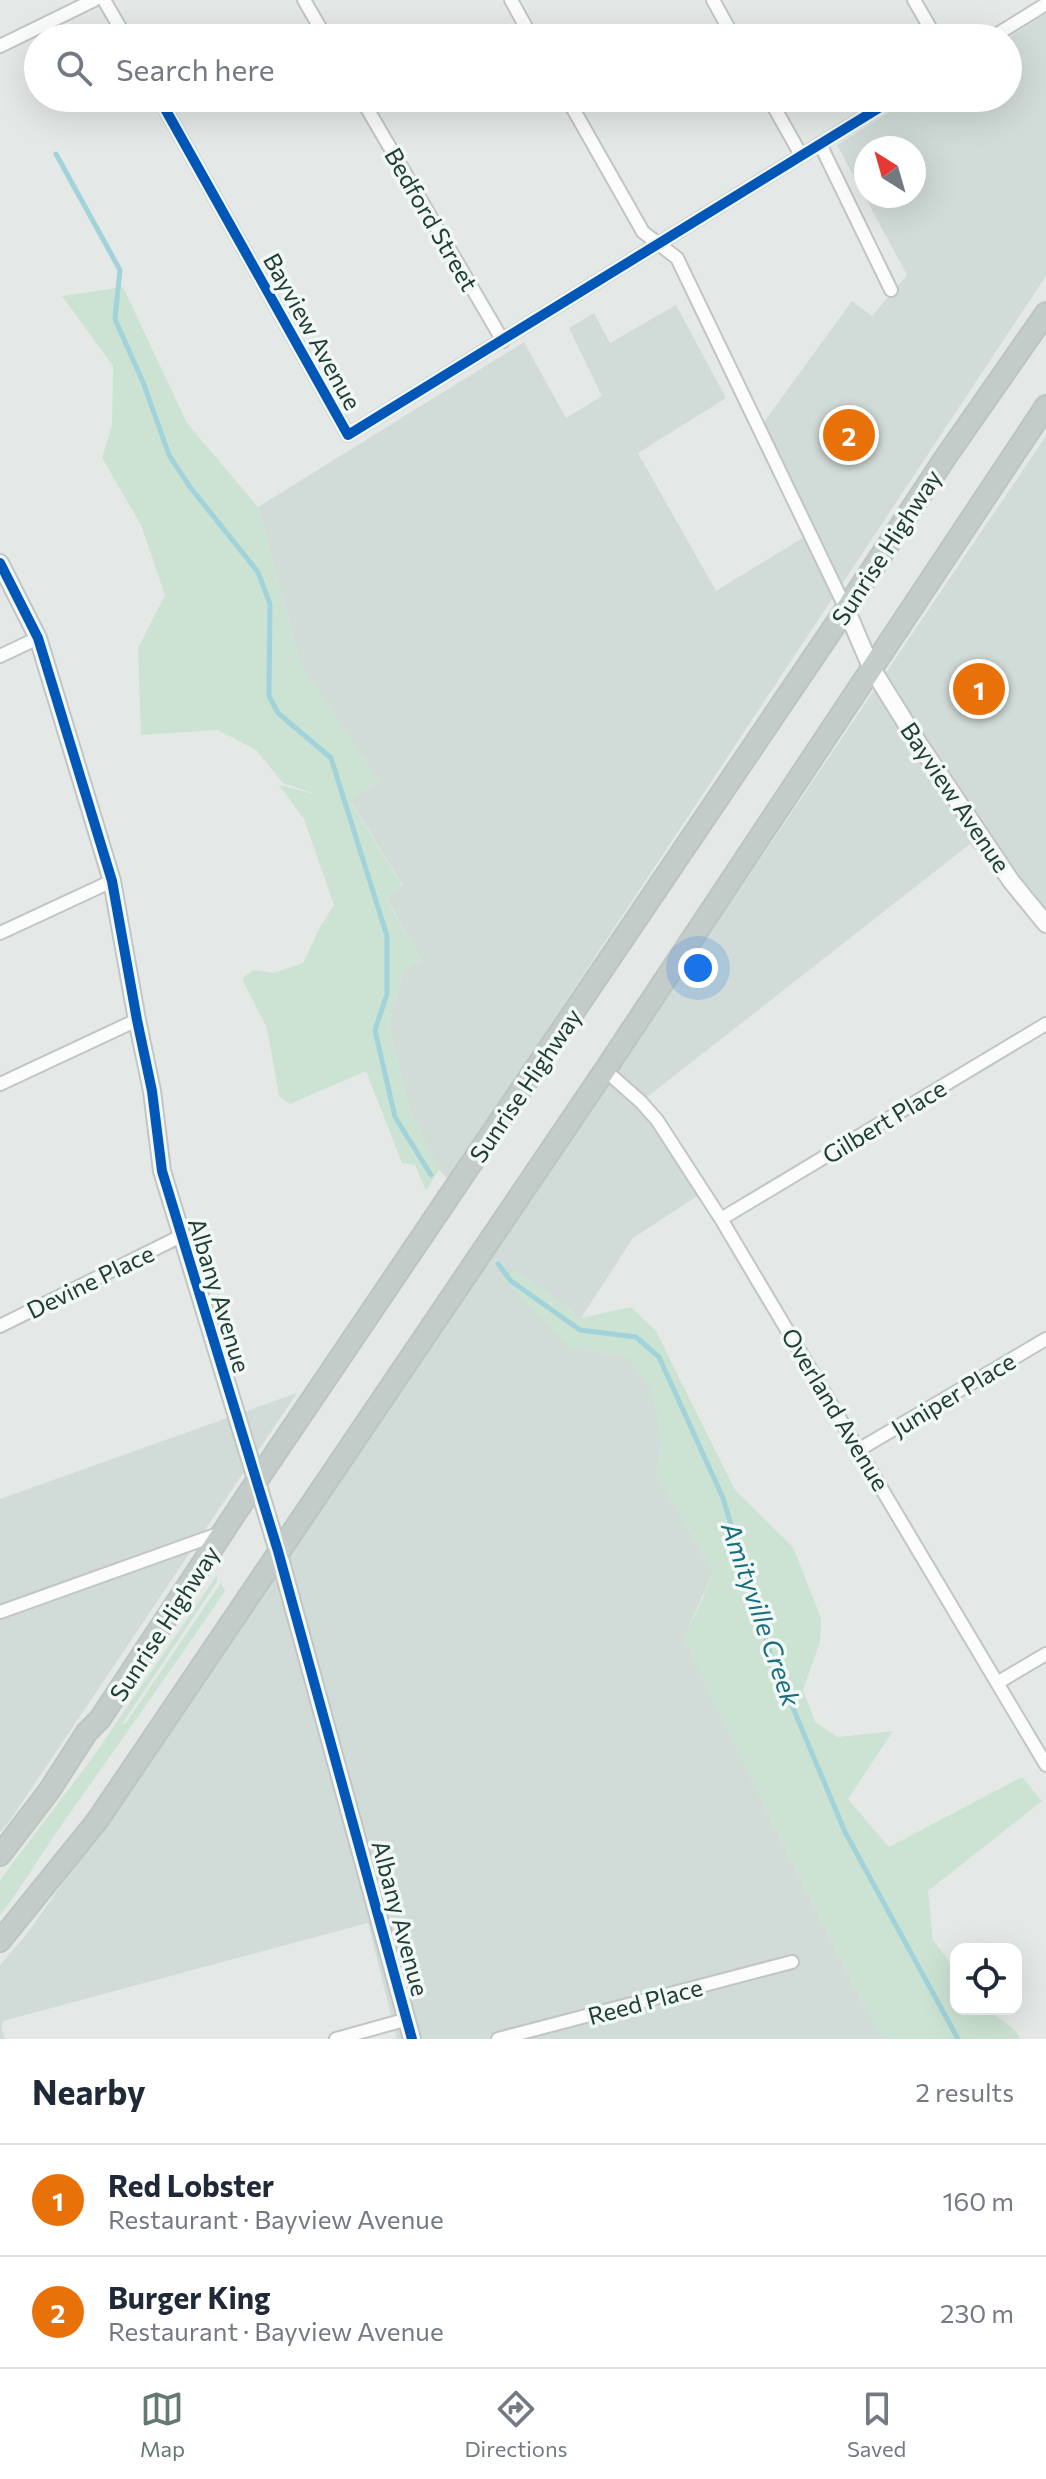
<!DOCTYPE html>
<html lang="en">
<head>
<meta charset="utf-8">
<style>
	body { margin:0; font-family:Commissioner,sans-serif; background:#f2f2f3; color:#1f2937 }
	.controls { position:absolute; right:24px; bottom:24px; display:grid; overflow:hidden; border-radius:16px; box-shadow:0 8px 32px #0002 }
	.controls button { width:72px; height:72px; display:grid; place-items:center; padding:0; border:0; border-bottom:2px solid #e0e1e3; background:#fff; color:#1f2937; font:40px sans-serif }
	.compass { position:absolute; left:854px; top:136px; width:72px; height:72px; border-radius:50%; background:#fff; box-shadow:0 8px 32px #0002; rotate:323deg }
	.you { position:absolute; left:698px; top:968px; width:28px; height:28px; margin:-20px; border:6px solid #fff; border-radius:50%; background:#1a73e8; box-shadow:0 0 0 12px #1a73e833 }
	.badge { display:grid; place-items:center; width:52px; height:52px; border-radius:50%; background:#657973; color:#fff; font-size:26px; font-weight:700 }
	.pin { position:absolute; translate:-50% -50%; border:4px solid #fff; box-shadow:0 2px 8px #0006 }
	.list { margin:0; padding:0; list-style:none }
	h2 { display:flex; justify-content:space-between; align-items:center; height:104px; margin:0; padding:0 32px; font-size:34px }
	h2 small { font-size:26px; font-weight:400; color:#747a83 }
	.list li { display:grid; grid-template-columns:52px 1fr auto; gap:24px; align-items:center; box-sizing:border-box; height:112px; padding:0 32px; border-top:2px solid #e0e1e3 }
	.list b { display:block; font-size:30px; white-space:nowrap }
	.list p { margin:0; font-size:26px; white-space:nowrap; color:#747a83 }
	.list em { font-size:26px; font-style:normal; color:#747a83 }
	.icon { flex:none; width:44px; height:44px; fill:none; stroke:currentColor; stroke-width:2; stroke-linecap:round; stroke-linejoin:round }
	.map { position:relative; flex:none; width:1046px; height:2039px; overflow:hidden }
	.search { position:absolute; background:#fff; box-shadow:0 8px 32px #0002; left:24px; right:24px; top:24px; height:88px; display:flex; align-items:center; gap:20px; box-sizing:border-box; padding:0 28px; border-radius:44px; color:#747a83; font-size:30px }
	.sheet { height:328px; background:#fff }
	nav { display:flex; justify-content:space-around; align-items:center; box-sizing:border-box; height:112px; border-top:2px solid #e0e1e3; background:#fff; font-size:22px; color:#747a83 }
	nav a { display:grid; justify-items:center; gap:4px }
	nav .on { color:#657973 }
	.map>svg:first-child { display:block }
	.built { fill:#d1dbd7; fill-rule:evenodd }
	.green { fill:#cce3d3 }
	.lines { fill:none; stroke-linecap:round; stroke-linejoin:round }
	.stream { stroke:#a2d3da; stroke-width:5 }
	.minor-casing { stroke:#c1c6c4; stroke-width:16 }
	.tertiary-casing { stroke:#c1c6c4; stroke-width:20 }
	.trunk-casing { stroke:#bcc5c2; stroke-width:24 }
	.minor { stroke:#fbfcfb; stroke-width:12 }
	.tertiary { stroke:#fbfcfb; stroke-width:16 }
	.trunk { stroke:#c4ccca; stroke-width:20 }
	.cycleway-casing { stroke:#f1f8f5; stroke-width:15 }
	.cycleway { stroke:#0057b8; stroke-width:10 }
	.labels { text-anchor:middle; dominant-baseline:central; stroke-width:7; stroke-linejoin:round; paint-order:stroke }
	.street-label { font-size:24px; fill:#203d35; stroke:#f1f8f5 }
	.water-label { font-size:26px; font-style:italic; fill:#186e7c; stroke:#f1f8f5 }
</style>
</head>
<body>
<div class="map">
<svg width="1046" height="2039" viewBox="0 0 1046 2039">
	<rect width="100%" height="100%" fill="#e4e9e7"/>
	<path class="built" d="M1046,14V276L448,1179L439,1170L411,1113L389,1024L404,970L421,960L387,898L403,886L350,800L378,781L301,665L258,507L524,342L566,418L602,396L569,328L594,313L610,343L676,305L726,398L638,453L716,591L814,531L764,422L852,301L872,316L907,275L837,145L912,98H1008V38ZM866,148H914V196H866Z
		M1046,436V934L970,844L637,1105L699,1195L633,1238L581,1318L515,1270L567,1346L628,1357L653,1392L661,1437L657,1475L713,1572L684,1638L766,1809L862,2001L884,2039H397L368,1923L3,2021L2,2028L5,2039H0V1965L27,1934L197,1692Z
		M297,1393L11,1819L0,1832V1499Z"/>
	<path class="green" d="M123,287L187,423L258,507L301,665L378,781L350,801L403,887L387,899L421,960L404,970L389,1024L411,1113L439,1170L426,1191L415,1165L402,1163L366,1071L290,1104L279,1096L267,1028L242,979L253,970L274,973L303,963L321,925L334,905L304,819L279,785L318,795L283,783L256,750L218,730L141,735L138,648L165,595L141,525L102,458L112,425L113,366L62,296Z
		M515,1270L581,1318L631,1307L656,1331L735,1490L793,1547L821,1618L820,1642L803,1690L815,1722L838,1737L893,1731L848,1799L889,1847L1022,1777L1042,1801L928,1891L933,1940L956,1970V2009H987L1014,2029L1021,2039H884L862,2001L766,1809L684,1638L701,1602L713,1572L657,1475L661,1437L653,1392L627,1357L567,1346L503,1279Z
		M217,1575V1582L122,1724H125L221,1583L225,1591C172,1669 117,1746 63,1823C41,1854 23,1886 0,1915V1880L93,1757Z"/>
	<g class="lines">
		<path class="stream" d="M56,154L120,270L115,319L143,382L169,455L190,487L258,572L270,604L269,696L278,713L331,758L387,936V994L375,1030L395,1117L431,1175
			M498,1264L511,1281L580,1330L636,1337L659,1357L723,1498L770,1653L845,1832L958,2039"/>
		<defs>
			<path id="minor" d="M104,0L126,38
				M304,0L326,38
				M511,0L532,38
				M713,0L734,38
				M914,0L936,38
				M991,38L1046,4
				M0,46L94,0
				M159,98L348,435L895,98
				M361,98L503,341
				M567,98L643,232L677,258L846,609
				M769,98L801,155
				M820,144L891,290
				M0,656L38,638
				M0,933L112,881
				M605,1070L641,1102L657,1120L721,1219L1046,1765
				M0,1084L137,1020
				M721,1219L1046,1024
				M0,1326L181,1236
				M860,1449L1046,1339
				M0,1612L221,1533
				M997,1683L1046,1654
				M336,2039L408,2019
				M498,2039L792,1962"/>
			<path id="tertiary" d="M0,563L38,638L112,881L137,1020L152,1091L162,1171L278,1551L412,2039
				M846,609L871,667L917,741L1011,881L1046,924"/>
			<path id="trunk" d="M0,1855L49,1791L87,1732L100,1719L256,1482L846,609L945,458L1046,313
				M0,1941L97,1821L605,1070L1046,406"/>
		</defs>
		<use href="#minor" class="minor-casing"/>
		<use href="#tertiary" class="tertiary-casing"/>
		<use href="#trunk" class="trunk-casing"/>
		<use href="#minor" class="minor"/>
		<use href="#tertiary" class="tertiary"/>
		<use href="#trunk" class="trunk"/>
		<defs>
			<path id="cycleway" d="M159,98L348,435L895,98
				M0,563L38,638L112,881L137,1020L152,1091L162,1171L278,1551L412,2039"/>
		</defs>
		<use href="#cycleway" class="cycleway-casing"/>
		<use href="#cycleway" class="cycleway"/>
	</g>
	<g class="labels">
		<g class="street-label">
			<text transform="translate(432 219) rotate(60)">Bedford Street</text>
			<text transform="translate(313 331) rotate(61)">Bayview Avenue</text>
			<text transform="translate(886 547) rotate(-57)">Sunrise Highway</text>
			<text transform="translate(956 797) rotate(56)">Bayview Avenue</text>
			<text transform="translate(525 1085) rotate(-56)">Sunrise Highway</text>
			<text transform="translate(884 1121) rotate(-31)">Gilbert Place</text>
			<text transform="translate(90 1281) rotate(-26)">Devine Place</text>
			<text transform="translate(220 1295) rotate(73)">Albany Avenue</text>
			<text transform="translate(953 1394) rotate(-31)">Juniper Place</text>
			<text transform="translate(836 1409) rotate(59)">Overland Avenue</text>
			<text transform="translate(164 1623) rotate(-57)">Sunrise Highway</text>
			<text transform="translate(401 1918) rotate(75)">Albany Avenue</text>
			<text transform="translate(645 2001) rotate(-15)">Reed Place</text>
		</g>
		<g class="water-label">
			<text transform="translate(762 1614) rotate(71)">Amityville Creek</text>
		</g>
	</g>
</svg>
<div class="controls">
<button><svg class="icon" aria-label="locate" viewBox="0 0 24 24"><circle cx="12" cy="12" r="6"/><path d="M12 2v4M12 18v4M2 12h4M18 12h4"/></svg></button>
</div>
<svg class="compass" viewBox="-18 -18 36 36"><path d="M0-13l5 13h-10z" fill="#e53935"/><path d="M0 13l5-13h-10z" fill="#747a83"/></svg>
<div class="you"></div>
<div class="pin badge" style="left:979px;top:689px;background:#e8710a">1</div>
<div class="pin badge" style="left:849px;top:435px;background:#e8710a">2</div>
<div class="search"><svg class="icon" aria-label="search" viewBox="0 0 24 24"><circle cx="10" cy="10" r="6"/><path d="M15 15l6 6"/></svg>Search here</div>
</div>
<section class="sheet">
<h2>Nearby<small>2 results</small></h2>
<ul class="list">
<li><span class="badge" style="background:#e8710a">1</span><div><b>Red Lobster</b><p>Restaurant · Bayview Avenue</p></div><em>160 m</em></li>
<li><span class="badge" style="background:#e8710a">2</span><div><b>Burger King</b><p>Restaurant · Bayview Avenue</p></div><em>230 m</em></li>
</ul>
</section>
<nav>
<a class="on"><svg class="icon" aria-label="map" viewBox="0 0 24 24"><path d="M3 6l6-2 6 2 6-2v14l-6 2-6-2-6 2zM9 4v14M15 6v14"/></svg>Map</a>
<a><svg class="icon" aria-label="directions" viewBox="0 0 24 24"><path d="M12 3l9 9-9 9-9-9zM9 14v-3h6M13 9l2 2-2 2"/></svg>Directions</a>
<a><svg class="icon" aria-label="saved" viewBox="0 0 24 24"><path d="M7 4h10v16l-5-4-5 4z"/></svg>Saved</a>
</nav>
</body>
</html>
